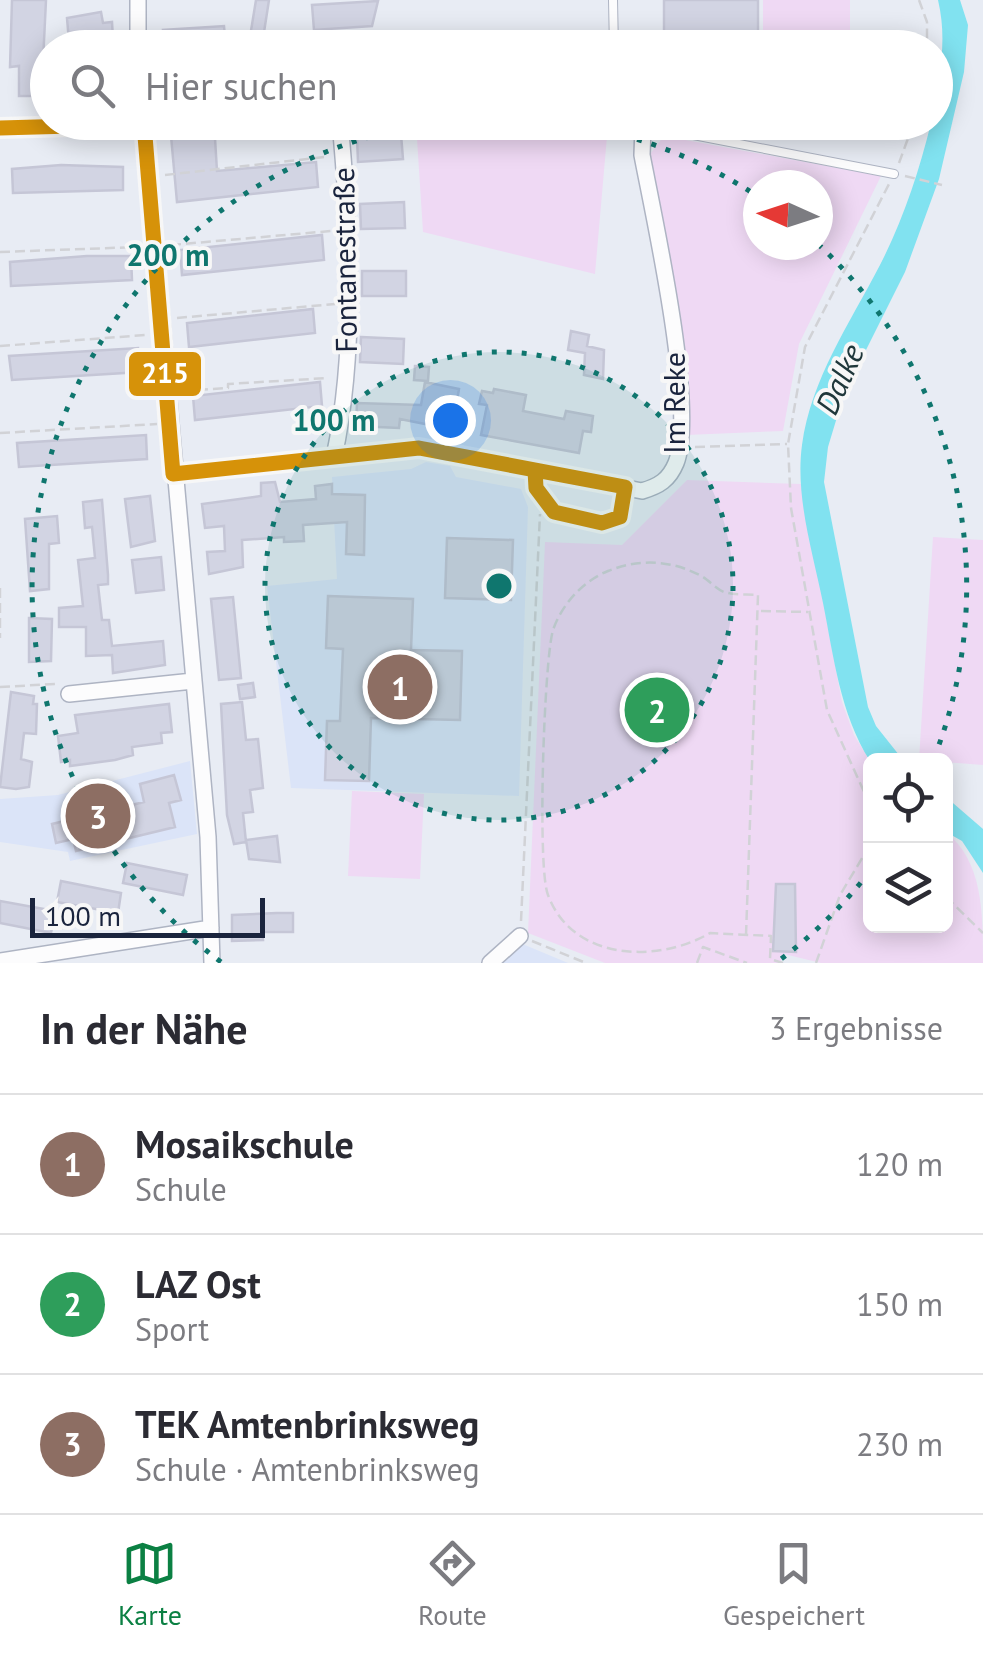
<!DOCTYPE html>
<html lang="de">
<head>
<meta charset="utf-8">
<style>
	body { margin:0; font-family:"PT Sans",sans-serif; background:#f7f7f7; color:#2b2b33 }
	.controls { position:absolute; right:30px; bottom:30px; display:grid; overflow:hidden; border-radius:15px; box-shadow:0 5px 25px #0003 }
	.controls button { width:90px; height:90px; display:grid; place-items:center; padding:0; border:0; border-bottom:2px solid #e1e1e2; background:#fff; color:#2b2b33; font:50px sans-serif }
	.compass { position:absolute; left:743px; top:170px; width:90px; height:90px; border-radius:50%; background:#fff; box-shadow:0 5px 25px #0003; rotate:273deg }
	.scale { position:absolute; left:30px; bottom:25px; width:235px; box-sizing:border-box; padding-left:10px; border:5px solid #1a243d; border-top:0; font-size:28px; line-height:35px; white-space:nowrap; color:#1a243d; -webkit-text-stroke:8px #f7f7f7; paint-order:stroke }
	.you { position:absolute; left:450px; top:420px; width:35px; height:35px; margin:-25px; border:8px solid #fff; border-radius:50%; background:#1a73e8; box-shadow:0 0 0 15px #1a73e833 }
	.badge { display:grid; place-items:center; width:65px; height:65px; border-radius:50%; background:#0b8043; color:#fff; font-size:32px; font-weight:700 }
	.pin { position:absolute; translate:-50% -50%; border:5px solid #fff; box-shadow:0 2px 10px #0006 }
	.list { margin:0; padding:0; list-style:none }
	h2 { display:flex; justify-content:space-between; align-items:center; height:130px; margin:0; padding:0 40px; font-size:42px }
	h2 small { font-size:32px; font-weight:400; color:#7c7c81 }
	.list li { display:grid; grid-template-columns:65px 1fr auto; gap:30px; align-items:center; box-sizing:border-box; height:140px; padding:0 40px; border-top:2px solid #e1e1e2 }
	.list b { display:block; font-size:38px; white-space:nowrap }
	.list p { margin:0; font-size:32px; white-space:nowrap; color:#7c7c81 }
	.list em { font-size:32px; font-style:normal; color:#7c7c81 }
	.icon { flex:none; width:55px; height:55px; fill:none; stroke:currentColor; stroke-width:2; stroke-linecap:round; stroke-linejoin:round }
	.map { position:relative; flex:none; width:983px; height:963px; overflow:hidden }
	.search { position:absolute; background:#fff; box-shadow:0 5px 25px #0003; left:30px; right:30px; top:30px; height:110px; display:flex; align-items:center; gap:25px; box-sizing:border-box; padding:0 35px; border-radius:55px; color:#7c7c81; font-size:38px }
	.sheet { height:550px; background:#fff }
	nav { display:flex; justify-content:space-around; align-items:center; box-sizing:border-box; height:140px; border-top:2px solid #e1e1e2; background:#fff; font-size:28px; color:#7c7c81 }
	nav a { display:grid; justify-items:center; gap:5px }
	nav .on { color:#0b8043 }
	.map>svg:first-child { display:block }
	.built { fill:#dbe4f8 }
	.green { fill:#efd9f4; fill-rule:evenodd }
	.water { fill:#81e2f0 }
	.building { fill:#d2d4e3; stroke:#c5c6d6; stroke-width:2.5 }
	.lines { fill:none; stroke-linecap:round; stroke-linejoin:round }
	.lane-casing { stroke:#aeb4c3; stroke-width:10 }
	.street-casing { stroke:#aeb4c3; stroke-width:18 }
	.path { stroke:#d1d2d6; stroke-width:2.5; stroke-dasharray:10 5; stroke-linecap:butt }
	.lane { stroke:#fcfcfd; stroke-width:8 }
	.street { stroke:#fcfcfd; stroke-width:15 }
	.bus-1-casing { stroke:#f7f7f7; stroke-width:22 }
	.bus-1 { stroke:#d69209; stroke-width:15 }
	.ring { fill:none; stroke:#0f766e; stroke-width:5; stroke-dasharray:5 10 }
	.labels { text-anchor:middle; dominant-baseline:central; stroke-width:8; stroke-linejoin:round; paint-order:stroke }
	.street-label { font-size:30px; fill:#1a243d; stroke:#f7f7f7 }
	.water-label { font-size:32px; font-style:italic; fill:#20383b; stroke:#f7f7f7 }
	.centre { fill:#0f766e; stroke:#f7f7f7; stroke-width:5 }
	.ring-label { font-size:30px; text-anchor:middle; font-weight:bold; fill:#0f766e; stroke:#f7f7f7; stroke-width:8; stroke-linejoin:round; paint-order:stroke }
	.line-badge { stroke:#f7f7f7; stroke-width:4 }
	.badge-label { font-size:28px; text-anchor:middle; font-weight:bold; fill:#fff }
</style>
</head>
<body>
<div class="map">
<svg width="983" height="963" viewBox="0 0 983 963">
	<rect width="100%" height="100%" fill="#e8ecf4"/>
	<path class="built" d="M426,462L450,466L456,477L521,489L528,507L519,796L291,788L267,586L337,579L332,477L411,469Z
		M190,761L197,834L70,861L68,852L0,842V799L58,795Z
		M520,943L568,963H498Z"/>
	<path class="green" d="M763,0H850V47H763Z
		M599,123L608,125L595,274L423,232L416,123Z
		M664,136L881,176L799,344L783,431L686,435L687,364L650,154ZM758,185H818V245H758Z
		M687,480L801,484L842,702L854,735L870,761V926H946V832C983,862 983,912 983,963H821L784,954L780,963H605L528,933L545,542L622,545Z
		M933,537L983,540V765L919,760Z
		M352,791L424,794L420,879L348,876Z"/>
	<path class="water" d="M938,0H960L968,25L964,72L939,179L905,272L844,394L828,447L824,482L868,707L876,726L903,760L870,761C840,713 834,658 823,603C813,553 795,497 802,445C811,379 850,323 880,265C903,220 919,172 931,123L936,122C936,78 949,47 938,0Z
		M946,797L983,829V873L962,841L946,832Z"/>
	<path class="building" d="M12,0H46L43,62L48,61V96H19V66L10,67Z
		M256,0H269L262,45L249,43Z
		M664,0H758V48H664Z
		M378,1L372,26L314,30L312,5Z
		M101,12L103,23L112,22L113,39L69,42L67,18Z
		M224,26L226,48H164L163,30Z
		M155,122H214L217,171L316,162L318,187L177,202L171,136L156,129Z
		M401,134L403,159L358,162L357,137Z
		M61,165L123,167V190L13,193L12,169Z
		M404,202L405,228L361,229L360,204Z
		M322,235L324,260L182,275L180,250Z
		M87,256H131L132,280L11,286L10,262Z
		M362,271H406V296H362Z
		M313,309L315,333L189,347L187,323Z
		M571,331L589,335L587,346L604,350L603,379L584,375L585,353L568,350Z
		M361,337L404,339L403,364L360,362Z
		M138,348L140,372L12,380L9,356Z
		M415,366L429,367L428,381L414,380Z
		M320,382L322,406L195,420L193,396Z
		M425,382L459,389L457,401L446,399L440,427L400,419L399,428L356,426L357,403L421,405Z
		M494,389L526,395L523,411L564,419L566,411L593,416L591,432L583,431L579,453L481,435L487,405L479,404L482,391L493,393Z
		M146,435L147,459L19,467L17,443Z
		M275,482L280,502L316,499L315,486L332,484V494L365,495L364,555L346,554L347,522L303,525L304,541L284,542V537L242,540L243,567L209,574L207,552L225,551L224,526L205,528L202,504L261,496V483Z
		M150,496L155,541L131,547L125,499Z
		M102,500L108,575V584L98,585L102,620H109L112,646L163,641L165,665L113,673L112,655L86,656V627H59V608L83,606L78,560L95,558L92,527L85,528L83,502Z
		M57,516L59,543L49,544V589L30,591L25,519Z
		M447,538L513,540L511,600L445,598Z
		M161,557L164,590L136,593L132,560Z
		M328,596L413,599L411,650L462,651L460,720L371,718L369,781L325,780L327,721H340L343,649L326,648Z
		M233,597L241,678L219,680L211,599Z
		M29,618L52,619L51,661L29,662Z
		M253,683L255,697L240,699L238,685Z
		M11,692L34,696L33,704H37L36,734L24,733L21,759L32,762L29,787L16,789L0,787Z
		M242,702L246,740L258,739L263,788L250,790L253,812L243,813L246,842L234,844L227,815L221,704Z
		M169,704L172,732L161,733L162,743L132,747L133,755L115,760L70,766V760L61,762L58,736L78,733L75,715Z
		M174,775L181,800L169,803L175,827L76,851L73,839L56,843L52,824L144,802L140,784Z
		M277,836L280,862L249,859L246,840Z
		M127,863L187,875L183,895L123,883Z
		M61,881L121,893L118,913L57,902Z
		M776,884H795L796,952L773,951Z
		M0,901L55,911L51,933L0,923Z
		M277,913H293V932H262L263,940L232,941V915Z"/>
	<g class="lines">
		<defs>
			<path id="lane" d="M613,0L614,48
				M626,122L894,174
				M535,471C538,516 581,530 620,517L625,487"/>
			<path id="street" d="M138,0V48
				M325,48H369
				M144,122L208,837L212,963
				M0,128L144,124
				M334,457C357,350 350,231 340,122
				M173,474L419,448L642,491C659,486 669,480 676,463C697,410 654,218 642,155L643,126
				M69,694L193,681
				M0,961L211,928
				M490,963L520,936"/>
		</defs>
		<use href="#lane" class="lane-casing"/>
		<use href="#street" class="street-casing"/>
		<path class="path" d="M919,0L927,22V48
			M899,163L914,122
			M165,175L325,157
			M905,176L942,185
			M171,245L331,231
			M0,252L138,247
			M177,318L335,304
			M0,346L146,335
			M183,391L228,388V384L328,378
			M0,433L157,424
			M695,447L787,444
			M0,588V638
			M761,611L808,612
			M0,687L55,684
			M870,805L827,710L791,508L788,444L805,347L889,184
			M946,897L983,933
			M521,921L540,514
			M746,935L758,595C749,594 737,595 728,593C719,592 711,582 703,577C673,560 640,558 608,571C583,581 562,604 553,630C544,661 537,868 548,895C573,962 659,963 710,933L771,936L770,959L783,963
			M532,941L586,963
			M697,963L703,947L747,963
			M816,963L840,895L870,845"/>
		<use href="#lane" class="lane"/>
		<use href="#street" class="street"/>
		<defs>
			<path id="bus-1" d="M144,124L173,474
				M0,128L144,124
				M173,474L419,448L625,487L620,517L602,523L554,512L536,488L535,470"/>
		</defs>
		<use href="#bus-1" class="bus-1-casing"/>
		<use href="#bus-1" class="bus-1"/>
	</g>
	<circle cx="499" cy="586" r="234" fill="#0f766e" fill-opacity=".12"/>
	<g class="ring">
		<circle cx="499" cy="586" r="234"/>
		<path d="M870 871A468 468 0 0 1 777 962M221 962A468 468 0 0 1 434 123M564 123A468 468 0 0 1 757 196M818 244A468 468 0 0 1 934 758"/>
	</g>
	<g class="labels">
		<g class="street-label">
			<text transform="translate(344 260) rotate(-91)">Fontanestraße</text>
			<text transform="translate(673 403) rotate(-90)">Im Reke</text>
		</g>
		<g class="water-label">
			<text transform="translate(839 379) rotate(-66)">Dalke</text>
		</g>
	</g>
	<circle cx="499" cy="586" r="15" class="centre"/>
	<g class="ring-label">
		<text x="168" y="266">200 m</text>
		<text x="334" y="431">100 m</text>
	</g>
	<rect class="line-badge" x="127" y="350" width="76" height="48" rx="10" fill="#d69209"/>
	<g class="badge-label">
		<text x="165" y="383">215</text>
	</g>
</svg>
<div class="controls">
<button><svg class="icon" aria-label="locate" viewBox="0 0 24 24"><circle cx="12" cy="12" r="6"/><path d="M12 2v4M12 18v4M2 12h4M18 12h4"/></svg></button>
<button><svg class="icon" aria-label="layers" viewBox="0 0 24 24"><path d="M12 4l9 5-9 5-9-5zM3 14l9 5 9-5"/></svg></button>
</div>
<svg class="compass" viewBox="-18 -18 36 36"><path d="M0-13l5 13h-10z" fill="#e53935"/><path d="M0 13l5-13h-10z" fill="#7c7c81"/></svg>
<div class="scale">100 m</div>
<div class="you"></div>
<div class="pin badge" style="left:400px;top:687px;background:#8d6e63">1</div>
<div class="pin badge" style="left:657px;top:710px;background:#2e9e5b">2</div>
<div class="pin badge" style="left:98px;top:816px;background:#8d6e63">3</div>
<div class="search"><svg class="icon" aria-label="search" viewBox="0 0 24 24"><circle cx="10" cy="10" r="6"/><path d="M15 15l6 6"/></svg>Hier suchen</div>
</div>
<section class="sheet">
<h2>In der Nähe<small>3 Ergebnisse</small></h2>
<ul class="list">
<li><span class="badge" style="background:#8d6e63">1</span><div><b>Mosaikschule</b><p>Schule</p></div><em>120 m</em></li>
<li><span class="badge" style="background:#2e9e5b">2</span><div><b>LAZ Ost</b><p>Sport</p></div><em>150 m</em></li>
<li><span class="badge" style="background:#8d6e63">3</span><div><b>TEK Amtenbrinksweg</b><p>Schule · Amtenbrinksweg</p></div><em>230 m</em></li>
</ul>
</section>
<nav>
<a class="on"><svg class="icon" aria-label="map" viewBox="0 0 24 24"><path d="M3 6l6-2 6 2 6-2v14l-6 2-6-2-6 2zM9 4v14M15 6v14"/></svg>Karte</a>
<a><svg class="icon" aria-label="directions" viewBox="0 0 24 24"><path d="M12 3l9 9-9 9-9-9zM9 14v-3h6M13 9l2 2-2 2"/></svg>Route</a>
<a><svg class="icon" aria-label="saved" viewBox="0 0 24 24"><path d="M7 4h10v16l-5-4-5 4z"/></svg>Gespeichert</a>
</nav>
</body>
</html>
